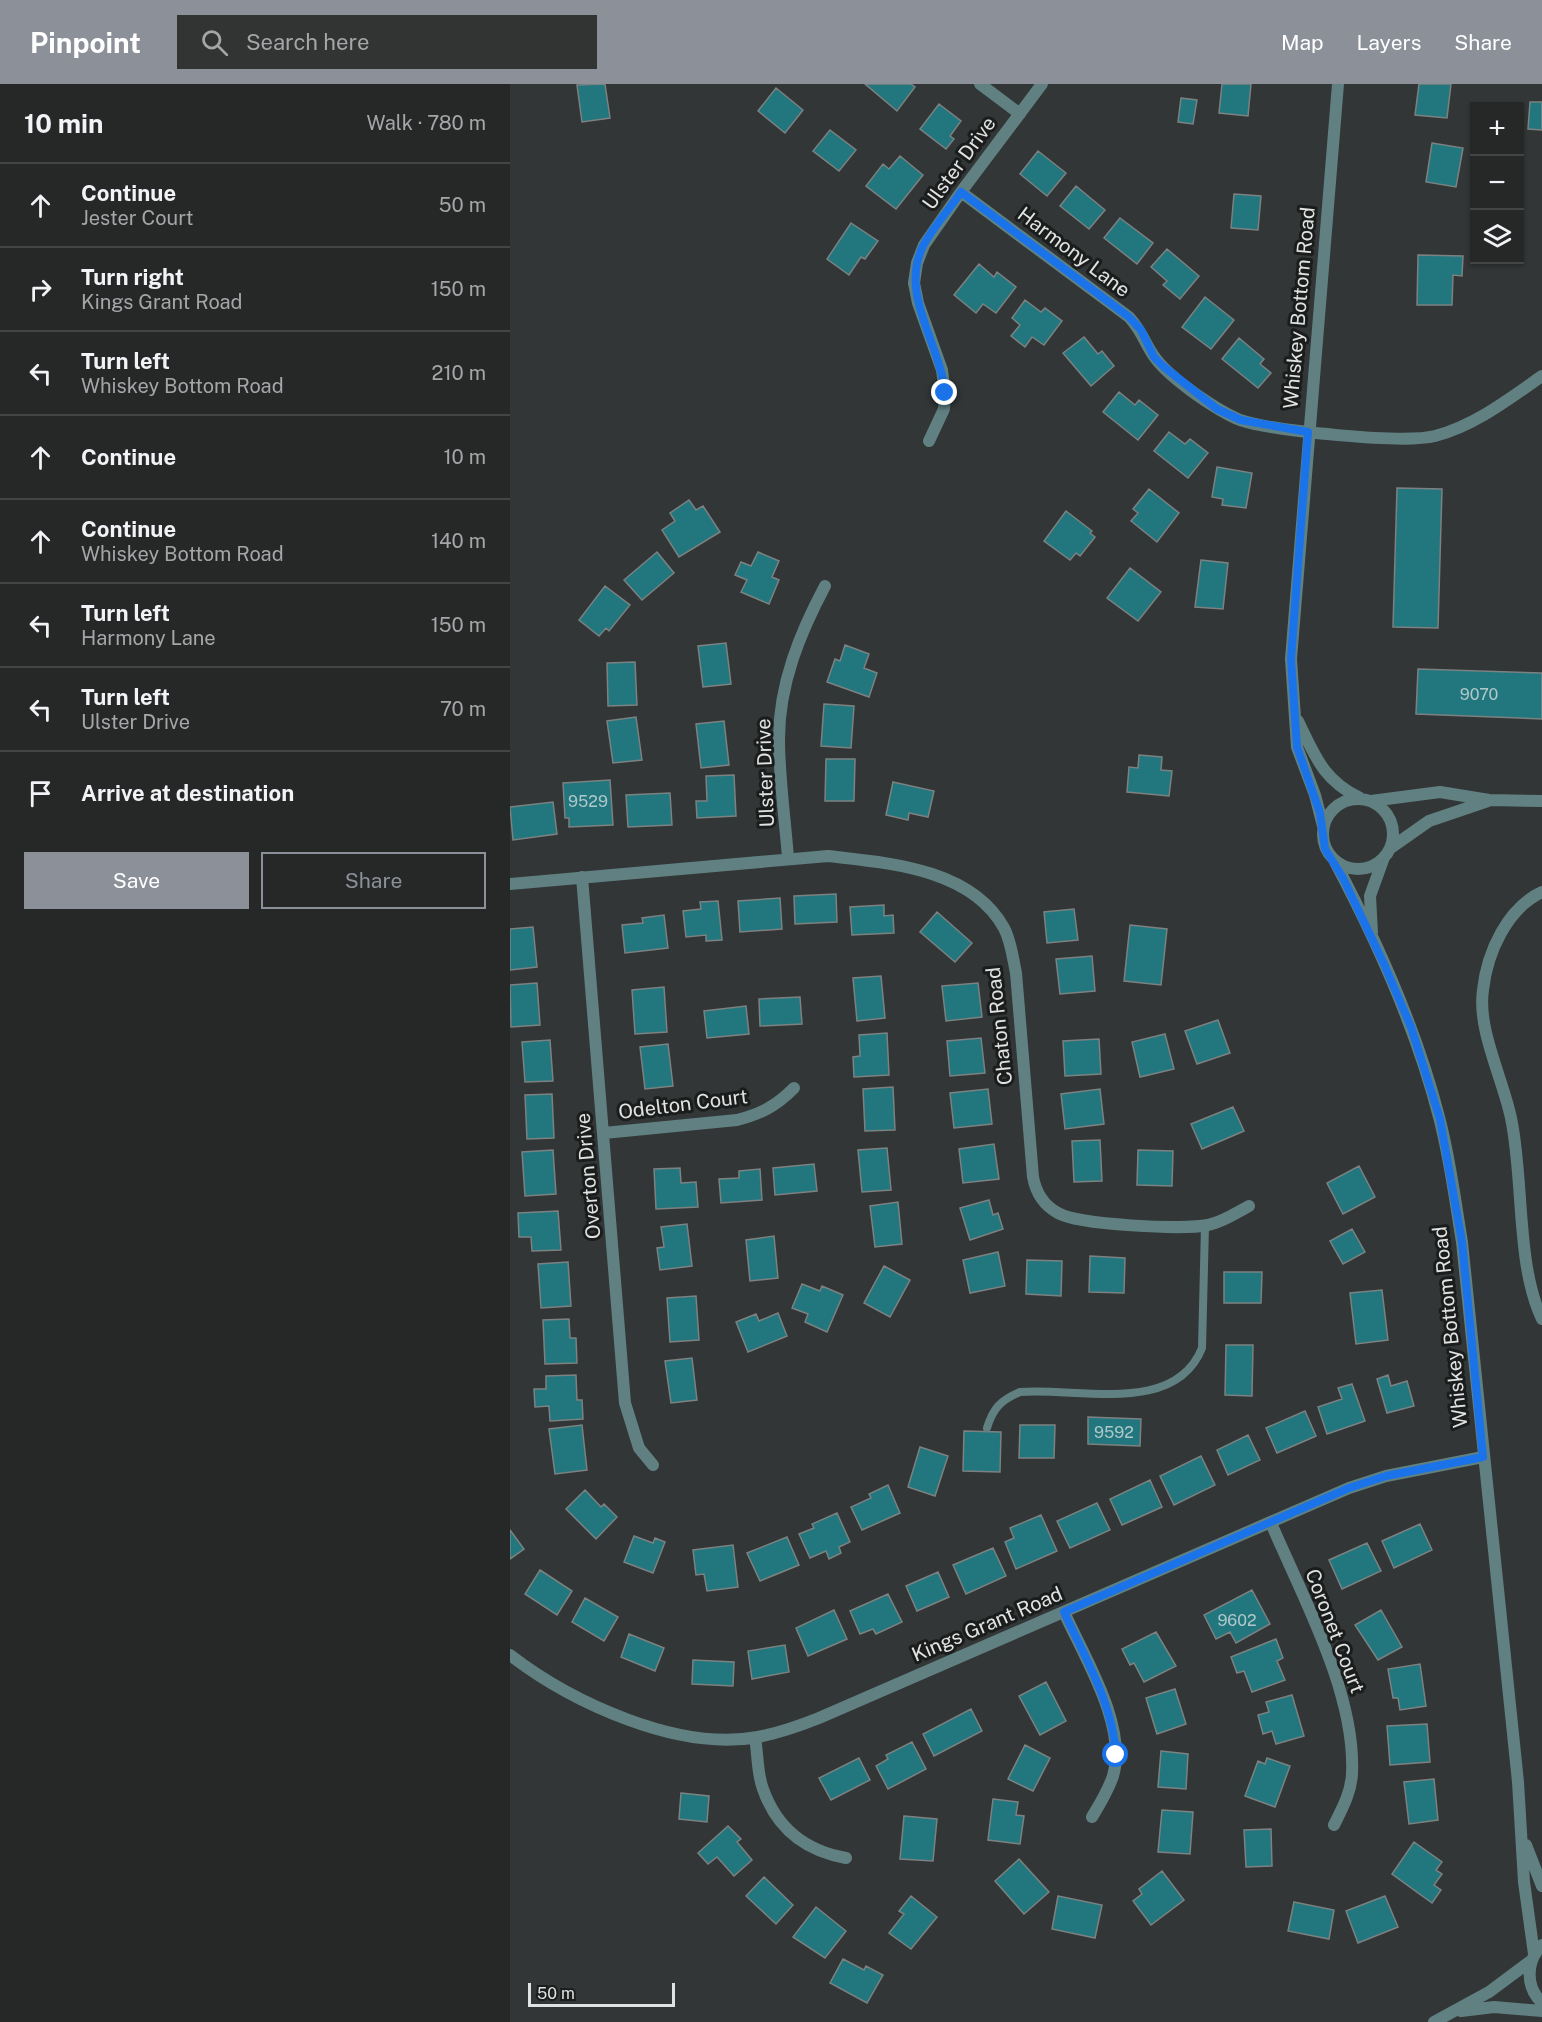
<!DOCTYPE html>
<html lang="en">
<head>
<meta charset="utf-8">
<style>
	body { margin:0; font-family:"Public Sans",sans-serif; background:#323434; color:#f1f3f6 }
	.controls { position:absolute; right:18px; top:18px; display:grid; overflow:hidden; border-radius:0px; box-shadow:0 2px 4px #0004 }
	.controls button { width:54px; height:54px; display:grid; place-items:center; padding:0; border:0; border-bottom:2px solid #424445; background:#262828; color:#f1f3f6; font:30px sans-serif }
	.scale { position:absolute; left:18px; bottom:15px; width:147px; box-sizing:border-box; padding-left:6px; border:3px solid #e1e3e3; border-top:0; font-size:16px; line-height:21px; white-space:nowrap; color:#e1e3e3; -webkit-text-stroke:4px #1b1d1d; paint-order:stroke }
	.stop { position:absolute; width:18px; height:18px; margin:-14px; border:4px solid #1a73e8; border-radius:50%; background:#fff }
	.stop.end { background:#1a73e8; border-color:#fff; box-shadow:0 2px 6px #0008 }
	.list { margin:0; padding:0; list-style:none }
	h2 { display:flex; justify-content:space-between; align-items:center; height:78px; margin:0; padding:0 24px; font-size:26px }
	h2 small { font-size:20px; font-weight:400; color:#a4a6a8 }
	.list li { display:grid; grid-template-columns:39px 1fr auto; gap:18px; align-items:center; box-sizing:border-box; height:84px; padding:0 24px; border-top:2px solid #424445 }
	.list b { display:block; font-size:22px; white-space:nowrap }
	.list p { margin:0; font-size:20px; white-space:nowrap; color:#a4a6a8 }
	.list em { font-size:20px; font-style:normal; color:#a4a6a8 }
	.actions { display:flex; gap:12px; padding:18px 24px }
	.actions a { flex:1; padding:14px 0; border:2px solid #8c9099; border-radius:0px; text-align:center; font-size:21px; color:#8c9099 }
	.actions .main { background:#8c9099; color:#fff }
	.icon { flex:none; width:33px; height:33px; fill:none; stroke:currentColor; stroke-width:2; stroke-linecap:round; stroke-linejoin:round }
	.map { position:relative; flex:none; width:1032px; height:1938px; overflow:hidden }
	header { display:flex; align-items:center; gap:36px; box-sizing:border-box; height:84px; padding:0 30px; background:#8c9099; color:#fff }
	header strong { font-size:28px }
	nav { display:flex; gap:33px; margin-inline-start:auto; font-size:21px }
	.search { width:420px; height:54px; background:#323434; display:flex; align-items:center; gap:15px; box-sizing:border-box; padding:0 21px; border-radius:0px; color:#a4a6a8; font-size:22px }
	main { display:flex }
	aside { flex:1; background:#262828 }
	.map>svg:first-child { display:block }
	.building { fill:#21777d; stroke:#7c8181; stroke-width:1.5 }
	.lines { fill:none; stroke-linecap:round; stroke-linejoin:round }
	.service { stroke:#618082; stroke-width:8 }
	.minor { stroke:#618082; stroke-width:12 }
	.tertiary { stroke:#618082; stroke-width:12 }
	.route { stroke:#1a73e8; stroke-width:8 }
	.labels { text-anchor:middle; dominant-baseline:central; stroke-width:6; stroke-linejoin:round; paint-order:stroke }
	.number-label { font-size:16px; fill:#b1c8ca }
	.street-label { font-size:20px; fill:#e1e3e3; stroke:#1b1d1d }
</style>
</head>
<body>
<header>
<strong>Pinpoint</strong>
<div class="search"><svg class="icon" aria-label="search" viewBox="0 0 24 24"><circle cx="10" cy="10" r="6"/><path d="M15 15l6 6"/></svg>Search here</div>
<nav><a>Map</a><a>Layers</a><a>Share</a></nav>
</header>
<main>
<aside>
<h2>10 min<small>Walk · 780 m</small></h2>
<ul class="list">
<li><svg class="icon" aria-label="ahead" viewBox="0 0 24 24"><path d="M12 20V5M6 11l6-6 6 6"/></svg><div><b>Continue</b><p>Jester Court</p></div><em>50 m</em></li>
<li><svg class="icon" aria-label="right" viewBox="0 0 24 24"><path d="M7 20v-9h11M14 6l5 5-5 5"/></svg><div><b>Turn right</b><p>Kings Grant Road</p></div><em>150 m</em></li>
<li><svg class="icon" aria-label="left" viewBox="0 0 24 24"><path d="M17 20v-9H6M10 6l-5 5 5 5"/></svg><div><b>Turn left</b><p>Whiskey Bottom Road</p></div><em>210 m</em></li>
<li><svg class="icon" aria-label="ahead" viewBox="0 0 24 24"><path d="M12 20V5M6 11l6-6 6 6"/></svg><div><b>Continue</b></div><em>10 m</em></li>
<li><svg class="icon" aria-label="ahead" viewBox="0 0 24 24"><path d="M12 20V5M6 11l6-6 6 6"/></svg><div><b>Continue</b><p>Whiskey Bottom Road</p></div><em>140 m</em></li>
<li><svg class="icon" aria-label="left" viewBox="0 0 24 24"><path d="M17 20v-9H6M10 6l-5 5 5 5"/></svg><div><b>Turn left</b><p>Harmony Lane</p></div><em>150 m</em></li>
<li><svg class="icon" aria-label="left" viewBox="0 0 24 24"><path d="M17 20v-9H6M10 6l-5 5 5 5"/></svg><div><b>Turn left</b><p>Ulster Drive</p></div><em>70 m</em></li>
<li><svg class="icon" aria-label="arrive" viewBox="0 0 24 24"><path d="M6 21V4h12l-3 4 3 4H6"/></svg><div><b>Arrive at destination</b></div></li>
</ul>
<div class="actions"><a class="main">Save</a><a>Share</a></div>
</aside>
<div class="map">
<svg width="1032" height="1938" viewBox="0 0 1032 1938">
	<rect width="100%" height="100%" fill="#323636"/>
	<path class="building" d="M95,0L100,34L72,38L67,1Z
		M355,0H401L405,3L387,27Z
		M712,0H741L738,32L709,29Z
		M909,0H941L937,34L905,31Z
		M266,4L293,26L275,49L248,27Z
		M671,14L687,16L683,40L668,38Z
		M1020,18H1032V46L1018,45Z
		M429,20L451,37L440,52L444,55L436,65L410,45Z
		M320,46L346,66L329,87L303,67Z
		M922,59L953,64L946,103L916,98Z
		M528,67L556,89L537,112L510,90Z
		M390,72L413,91L386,125L356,102L373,80L379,85Z
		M566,102L595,126L579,145L550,122Z
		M724,110L751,112L748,146L721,144Z
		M610,134L643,159L627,180L594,154Z
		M341,139L368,157L355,175L351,173L339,191L317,175Z
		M657,165L689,192L670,215L653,201L657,197L641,183Z
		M908,171L953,172L952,192L943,191L942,221H907Z
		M469,180L484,193L487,188L506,203L486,229L473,220L466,229L444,211Z
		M695,213L724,236L701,265L672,243Z
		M515,216L531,228L535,224L552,237L534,261L522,253L515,263L501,252L510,241L502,234Z
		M574,253L588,270L592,267L604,282L581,302L553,269Z
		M729,254L754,275L750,280L761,289L748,304L712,275Z
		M609,308L625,321L629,316L648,331L628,356L593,328Z
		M659,348L675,360L680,355L698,369L678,394L644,367Z
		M707,383L742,389L736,424L712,421L713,415L702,413Z
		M887,404L932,405L928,544L883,543Z
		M639,405L669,429L647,458L621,437L628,429L623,425Z
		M179,416L186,426L193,422L210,448L169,473L152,446L165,437L160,429Z
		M556,427L582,447L580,449L585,453L570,472L566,469L560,476L534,457Z
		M147,468L164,489L132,516L114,496Z
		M248,468L269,477L262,493L269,496L259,520L231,508L237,496L225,491L231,478L241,482Z
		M691,476L718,479L713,525L685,523Z
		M620,484L651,508L628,537L597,514Z
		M95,502L120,521L99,547L96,544L89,552L69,536Z
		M216,559L221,600L193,603L188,562Z
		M335,561L359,570L354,584L367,589L359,613L317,598L325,575L330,577Z
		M125,578L127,621L98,622L97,579Z
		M908,585L1032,589V635L906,630Z
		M314,620L344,622L341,664L311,662Z
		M126,633L132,676L103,679L97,637Z
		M214,637L219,681L191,684L186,640Z
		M629,671L652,673L651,686L662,687L659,712L617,708L619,683L628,684Z
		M316,675H345L344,717H315Z
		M224,691L226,732L187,734L186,717H197L196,692Z
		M100,696L103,741L59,743V734H55L53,699Z
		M383,698L424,707L418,733L399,729L398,736L376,731Z
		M160,709L162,741L118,743L116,711Z
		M43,718L47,750L3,756L0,723Z
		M326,810L327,838L285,840L284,812Z
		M270,814L272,845L230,848L228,817Z
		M208,817L212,856L196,857V851L176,853L173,827L191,825L190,818Z
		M374,821V832L383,831L384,849L342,851L340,823Z
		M564,825L568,856L537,859L534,828Z
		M427,828L462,859L445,878L410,848Z
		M154,831L158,864L115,869L112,841L133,839L132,834Z
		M620,841L657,845L651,901L614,897Z
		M23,843L27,883L0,886V845Z
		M582,872L585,907L550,910L546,875Z
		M371,892L375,934L347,937L343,894Z
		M27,899L30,941L1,943L0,901Z
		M468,899L472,933L436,937L432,902Z
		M154,903L157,948L125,950L122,906Z
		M290,913L292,940L250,942L249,915Z
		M236,922L239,950L197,954L194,927Z
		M708,936L720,969L687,980L675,947Z
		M377,949L379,991L344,993L343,973L350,972L349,951Z
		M655,950L664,985L630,993L622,958Z
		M471,954L475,989L440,992L437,957Z
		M589,955L591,990L555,992L553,957Z
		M40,956L43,997L15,998L12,958Z
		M158,960L163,1002L135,1005L130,963Z
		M383,1003L385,1046L355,1047L353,1005Z
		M478,1005L482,1040L444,1044L440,1009Z
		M590,1005L594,1040L555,1045L551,1010Z
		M42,1010L44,1054L17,1055L15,1011Z
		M723,1023L734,1047L692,1065L681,1040Z
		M590,1056L592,1097L564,1098L562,1057Z
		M484,1060L489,1095L453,1099L449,1065Z
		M377,1064L381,1106L352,1108L348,1066Z
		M43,1066L46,1110L15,1112L12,1068Z
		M628,1066L663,1067L662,1102L627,1101Z
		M304,1080L307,1107L265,1111L263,1084Z
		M849,1082L865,1113L833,1130L817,1099Z
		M170,1084L171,1099L186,1098L188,1123L146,1125L144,1085Z
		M250,1085L252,1116L211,1119L209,1095L229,1094V1087Z
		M479,1116L483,1131L488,1129L493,1145L460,1156L450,1124Z
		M388,1118L392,1160L365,1163L360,1122Z
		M48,1127L51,1166L22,1167L21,1153H9L8,1129Z
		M177,1140L182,1182L150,1186L147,1164L154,1163L151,1143Z
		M842,1145L855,1168L833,1180L820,1157Z
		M264,1152L268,1194L240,1197L236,1156Z
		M488,1168L495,1202L460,1209L453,1176Z
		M580,1172L615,1174L614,1209L579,1208Z
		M517,1176L552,1177L551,1212L516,1210Z
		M58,1178L61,1222L31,1224L28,1180Z
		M374,1182L400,1196L380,1233L354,1219Z
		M714,1188H752L751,1219H714Z
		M292,1200L310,1207L312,1202L333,1211L317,1248L295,1238L298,1230L282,1224Z
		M872,1206L878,1256L846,1260L840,1209Z
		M186,1212L189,1256L160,1258L157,1214Z
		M268,1229L277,1252L238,1268L226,1238L246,1230L249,1237Z
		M59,1235L60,1254H66L67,1279L35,1280L33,1236Z
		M716,1261H743L742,1312L715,1311Z
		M182,1274L187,1316L161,1319L155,1277Z
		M66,1291L67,1316H72L73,1335L40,1337L39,1322L25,1323L24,1305H36V1292Z
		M878,1291L881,1302L897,1297L904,1322L877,1329L867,1295Z
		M842,1300L855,1337L817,1350L808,1323L832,1315L828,1304Z
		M795,1327L806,1352L767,1369L756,1344Z
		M578,1333L631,1335L630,1362L578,1360Z
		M72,1341L77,1386L45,1390L39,1345Z
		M510,1341H545L544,1374H509Z
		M454,1347L491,1348L490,1388L453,1387Z
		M738,1351L750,1376L718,1391L707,1366Z
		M410,1363L438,1372L425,1412L398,1403Z
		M691,1372L705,1401L664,1421L650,1392Z
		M640,1396L652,1423L612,1441L600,1415Z
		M378,1401L390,1429L352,1446L341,1423L361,1414L359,1410Z
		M75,1406L91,1423L94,1420L107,1433L86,1455L56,1425Z
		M587,1419L600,1446L560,1464L547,1437Z
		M327,1429L340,1458L329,1463L331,1469L319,1475L316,1467L300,1474L289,1450L304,1444L302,1440Z
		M531,1431L547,1467L506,1485L495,1458L504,1454L500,1444Z
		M910,1440L922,1466L884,1484L872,1457Z
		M0,1446L14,1465L0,1475Z
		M124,1452L143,1459L145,1454L155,1458L143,1489L114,1478Z
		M277,1453L289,1481L250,1497L237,1469Z
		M857,1459L871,1487L832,1505L819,1476Z
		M223,1461L228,1503L197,1507L194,1490L186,1491L183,1466Z
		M483,1464L496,1492L456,1510L443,1481Z
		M30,1486L62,1507L47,1531L15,1510Z
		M428,1488L439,1513L407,1527L396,1502Z
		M742,1506L760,1540L726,1559L720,1548L706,1555L694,1531Z
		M378,1510L392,1538L366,1550L363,1545L350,1550L340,1527Z
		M75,1514L108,1533L94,1557L62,1538Z
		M324,1526L337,1555L298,1572L286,1544Z
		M871,1526L892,1563L868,1576L845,1541Z
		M646,1548L666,1582L634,1598L624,1579L620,1581L612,1565Z
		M119,1550L154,1564L145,1587L111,1573Z
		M766,1555L773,1574L767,1577L775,1596L742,1608L734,1587L727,1589L721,1573Z
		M275,1561L279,1588L242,1595L238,1567Z
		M183,1576L224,1578L223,1602L182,1600Z
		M910,1580L916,1622L890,1626L888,1614H883L878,1585Z
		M536,1598L556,1637L530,1651L509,1612Z
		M665,1605L676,1640L647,1650L636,1614Z
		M782,1611L794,1652L766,1660L762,1647L753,1650L748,1631L759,1628L756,1618Z
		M461,1625L472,1647L424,1672L413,1650Z
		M917,1640L920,1678L880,1681L877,1642Z
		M402,1658L416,1685L378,1705L366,1682L378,1675L376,1671Z
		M515,1661L540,1674L523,1707L498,1695Z
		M651,1667L678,1670L676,1705L648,1703Z
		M349,1674L360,1696L321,1716L309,1694Z
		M757,1674L780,1682L765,1723L735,1712L748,1677L755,1680Z
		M924,1695L928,1736L899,1740L894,1698Z
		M171,1709L199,1712L197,1738L169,1735Z
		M483,1715L508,1718L506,1731L514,1732L510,1760L478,1756Z
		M652,1726L683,1728L680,1770L648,1768Z
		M394,1732L427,1735L423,1777L390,1775Z
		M218,1742L231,1755L227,1758L242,1776L224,1792L207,1773L198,1780L188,1769Z
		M761,1745L762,1782L736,1783L734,1746Z
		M904,1758L932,1778L926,1786L932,1790L924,1801L931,1806L922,1819L882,1790Z
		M509,1775L539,1808L514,1830L485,1797Z
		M652,1787L674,1816L641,1841L623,1817L632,1810L629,1805Z
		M254,1793L283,1821L266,1840L236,1812Z
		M401,1812L427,1833L401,1865L379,1849L394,1830L389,1827Z
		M548,1812L592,1821L585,1854L542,1845Z
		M875,1812L888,1843L848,1859L836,1827Z
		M784,1818L824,1826L819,1855L778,1847Z
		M306,1823L336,1847L315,1874L283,1853Z
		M333,1875L354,1886L356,1882L373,1891L357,1919L320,1899Z"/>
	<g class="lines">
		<path class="service" d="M477,1344C483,1324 491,1316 510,1308C568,1303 665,1332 692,1264L695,1142"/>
		<path class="minor" d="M470,0L510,30
			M451,108L619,233C633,248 635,261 646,275C656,288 673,301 687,311C700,320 715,330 730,336C763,347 893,360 925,352C964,342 999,315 1032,292
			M419,357L434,325L435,309L432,286L408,219L404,199L407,179L414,161L451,108L532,0
			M278,774C275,734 269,694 269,655C269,600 290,549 315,502
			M72,793L115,1319L129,1364L143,1381
			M0,800L318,772C378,779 461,784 494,844C501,857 503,875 506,889L523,1093C526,1109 533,1121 548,1129C569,1141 673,1146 698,1141C713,1138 726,1129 739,1122
			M1032,808C997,824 977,869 973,906C967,945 993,995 1001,1034C1014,1095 1006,1181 1032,1235
			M94,1049L227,1036C251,1030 266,1022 284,1004
			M761,1439C792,1512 846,1609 842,1690C841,1709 832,1725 824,1741
			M554,1528C574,1573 618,1642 603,1692C598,1707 590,1720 582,1733
			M0,1571C61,1618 168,1668 248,1653C269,1649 289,1642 309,1634L839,1404L876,1392L973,1373
			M245,1654C248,1670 247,1690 253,1705C267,1745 296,1767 336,1774"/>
		<path class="tertiary" d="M788,637C805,672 813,696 850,714
			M813 750a35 35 0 1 1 70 0a35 35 0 1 1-70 0Z
			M861,717L930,708L979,716L1032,717
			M813,742L805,711L787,663L781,575L828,0
			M882,763L919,737L978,717
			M824,776C867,857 906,943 929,1033C940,1074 945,1116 952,1158L1008,1698L1014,1798L1024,1870
			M862,849L860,812L873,776
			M1016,1761L1032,1802
			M1032,1861C1016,1877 1015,1902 1032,1919
			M951,1927L984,1923L1032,1927
			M924,1938L979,1908L1022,1876"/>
	</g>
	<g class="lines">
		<path class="route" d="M435,309C430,258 389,211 413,162C423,143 439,126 451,108L619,233L631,246L644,273L654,283L707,325L731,336L798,348L781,575L787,663L810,729L815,765L833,794L874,880L901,943L930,1035L952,1158L973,1373L876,1392L839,1404L554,1528C575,1574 603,1620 606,1671"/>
	</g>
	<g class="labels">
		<g class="number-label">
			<text x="969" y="610">9070</text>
			<text x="78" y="717">9529</text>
			<text x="604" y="1348">9592</text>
			<text x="727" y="1536">9602</text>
		</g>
		<g class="street-label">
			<text transform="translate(449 79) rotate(-54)">Ulster Drive</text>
			<text transform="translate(564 168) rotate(37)">Harmony Lane</text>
			<text transform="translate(789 224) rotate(-85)">Whiskey Bottom Road</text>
			<text transform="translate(255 689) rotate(-92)">Ulster Drive</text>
			<text transform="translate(489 942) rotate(-96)">Chaton Road</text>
			<text transform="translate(173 1020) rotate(-7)">Odelton Court</text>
			<text transform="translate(78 1092) rotate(-95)">Overton Drive</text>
			<text transform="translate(940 1243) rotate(-96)">Whiskey Bottom Road</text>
			<text transform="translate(477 1540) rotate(-23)">Kings Grant Road</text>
			<text transform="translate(825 1547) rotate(69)">Coronet Court</text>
		</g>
	</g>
</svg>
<div class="controls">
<button>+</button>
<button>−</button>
<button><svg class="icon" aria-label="layers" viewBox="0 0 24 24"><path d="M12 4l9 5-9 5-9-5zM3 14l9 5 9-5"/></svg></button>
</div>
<div class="scale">50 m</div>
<div class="stop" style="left:606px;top:1671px"></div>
<div class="stop end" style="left:435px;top:309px"></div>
</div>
</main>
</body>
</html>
